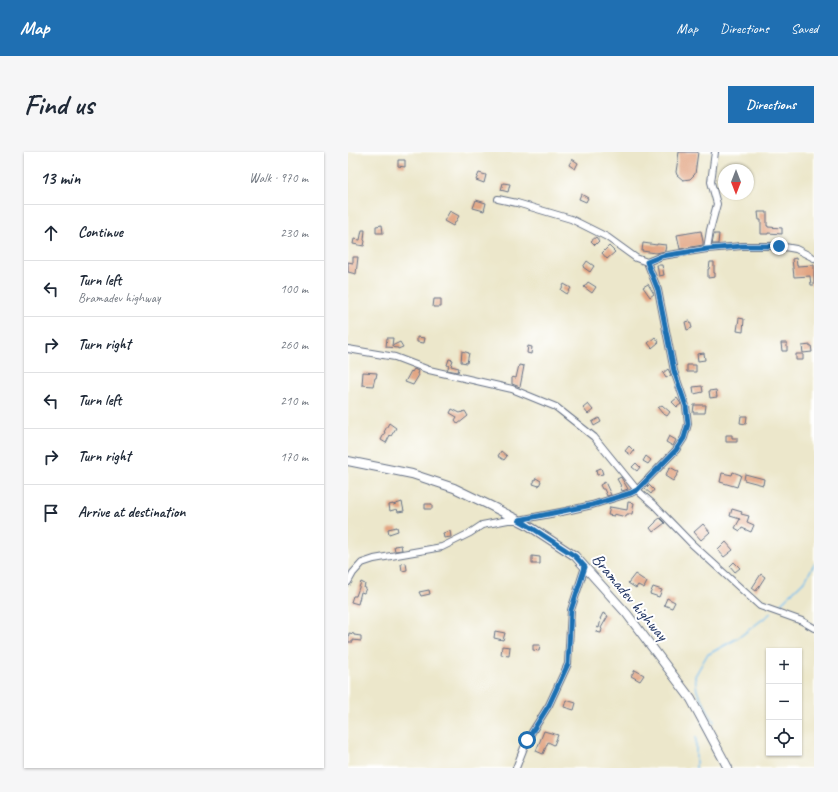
<!DOCTYPE html>
<html lang="en">
<head>
<meta charset="utf-8">
<style>
	body { margin:0; font-family:Caveat,sans-serif; background:#f6f6f7; color:#1f2937 }
	.controls { position:absolute; right:12px; bottom:12px; display:grid; overflow:hidden; border-radius:0px; box-shadow:0 1px 3px #0004 }
	.controls button { width:36px; height:36px; display:grid; place-items:center; padding:0; border:0; border-bottom:1px solid #e0e1e3; background:#fff; color:#1f2937; font:20px sans-serif }
	.compass { position:absolute; left:370px; top:12px; width:36px; height:36px; border-radius:50%; background:#fff; box-shadow:0 1px 3px #0004; rotate:180deg }
	.stop { position:absolute; width:12px; height:12px; margin:-9px; border:3px solid #1f6fb2; border-radius:50%; background:#fff }
	.stop.end { background:#1f6fb2; border-color:#fff; box-shadow:0 1px 4px #0008 }
	.list { margin:0; padding:0; list-style:none }
	h2 { display:flex; justify-content:space-between; align-items:center; height:52px; margin:0; padding:0 16px; font-size:17px }
	h2 small { font-size:13px; font-weight:400; color:#747a83 }
	.list li { display:grid; grid-template-columns:26px 1fr auto; gap:12px; align-items:center; box-sizing:border-box; height:56px; padding:0 16px; border-top:1px solid #e0e1e3 }
	.list b { display:block; font-size:15px; white-space:nowrap }
	.list p { margin:0; font-size:13px; white-space:nowrap; color:#747a83 }
	.list em { font-size:13px; font-style:normal; color:#747a83 }
	.icon { flex:none; width:22px; height:22px; fill:none; stroke:currentColor; stroke-width:2; stroke-linecap:round; stroke-linejoin:round }
	.map { position:relative; flex:none; width:466px; height:616px; overflow:hidden; border-radius:0px }
	header { display:flex; align-items:center; gap:24px; box-sizing:border-box; height:56px; padding:0 20px; background:#1f6fb2; color:#fff }
	header strong { font-size:19px }
	nav { display:flex; gap:22px; margin-inline-start:auto; font-size:14px }
	.intro { display:flex; align-items:center; justify-content:space-between; box-sizing:border-box; height:96px; padding:0 24px }
	h1 { margin:0; font-size:28px }
	.button { padding:10px 18px; border-radius:0px; background:#1f6fb2; color:#fff; font-size:14px; font-weight:700 }
	main { display:flex; gap:24px; padding:0 24px }
	aside { flex:1; background:#fff; border-radius:0px; box-shadow:0 1px 3px #0004 }
	.map>svg:first-child { display:block }
	.lines { fill:none; stroke-linecap:round; stroke-linejoin:round }
	.stream { stroke:#77beef; stroke-width:1.5 }
	.building { fill:#e2a583 }
	.minor-casing { stroke:#646f84; stroke-width:8 }
	.tertiary-casing { stroke:#646f84; stroke-width:10 }
	.minor { stroke:#fff; stroke-width:6 }
	.tertiary { stroke:#fff; stroke-width:8 }
	.route { stroke:#1f6fb2; stroke-width:5 }
	.labels { text-anchor:middle; dominant-baseline:central; stroke-width:4; stroke-linejoin:round; paint-order:stroke }
	.street-label { font-size:17px; fill:#1b2f5e; stroke:#fff }
</style>
</head>
<body>
<header>
<strong>Map</strong>
<nav><a>Map</a><a>Directions</a><a>Saved</a></nav>
</header>
<div class="intro"><h1>Find us</h1><a class="button">Directions</a></div>
<main>
<aside>
<h2>13 min<small>Walk · 970 m</small></h2>
<ul class="list">
<li><svg class="icon" aria-label="ahead" viewBox="0 0 24 24"><path d="M12 20V5M6 11l6-6 6 6"/></svg><div><b>Continue</b></div><em>230 m</em></li>
<li><svg class="icon" aria-label="left" viewBox="0 0 24 24"><path d="M17 20v-9H6M10 6l-5 5 5 5"/></svg><div><b>Turn left</b><p>Bramadev highway</p></div><em>100 m</em></li>
<li><svg class="icon" aria-label="right" viewBox="0 0 24 24"><path d="M7 20v-9h11M14 6l5 5-5 5"/></svg><div><b>Turn right</b></div><em>260 m</em></li>
<li><svg class="icon" aria-label="left" viewBox="0 0 24 24"><path d="M17 20v-9H6M10 6l-5 5 5 5"/></svg><div><b>Turn left</b></div><em>210 m</em></li>
<li><svg class="icon" aria-label="right" viewBox="0 0 24 24"><path d="M7 20v-9h11M14 6l5 5-5 5"/></svg><div><b>Turn right</b></div><em>170 m</em></li>
<li><svg class="icon" aria-label="arrive" viewBox="0 0 24 24"><path d="M6 21V4h12l-3 4 3 4H6"/></svg><div><b>Arrive at destination</b></div></li>
</ul>
</aside>
<div class="map">
<svg width="466" height="616" viewBox="0 0 466 616">
	<rect width="100%" height="100%" fill="#fff"/>
	<filter id="ink" filterUnits="userSpaceOnUse"><feTurbulence type="fractalNoise" baseFrequency=".025" numOctaves="2"/><feDisplacementMap in="SourceGraphic" scale="8" xChannelSelector="R" yChannelSelector="G"/><feConvolveMatrix kernelMatrix="1 2 1 2 8 2 1 2 1" color-interpolation-filters="sRGB"/></filter>
	<filter id="wash" filterUnits="userSpaceOnUse"><feTurbulence type="fractalNoise" baseFrequency=".012" numOctaves="4" result="noise"/><feDisplacementMap in="SourceGraphic" scale="16" xChannelSelector="R" yChannelSelector="G"/><feGaussianBlur stdDeviation="0.9" result="paint"/><feColorMatrix in="noise" values="0 0 0 0 0 0 0 0 0 0 0 0 0 0 0 0 0 1.4 0 .05"/><feComposite in="paint" operator="in"/></filter>
	<g filter="url(#wash)">
		<rect width="100%" height="100%" fill="#ece7cb"/>
		<g class="lines">
			<path class="stream" d="M430,454L458,427L466,412
				M366,570L349,539L347,524L359,503L390,486L423,461
				M348,585V616"/>
		</g>
		<g id="blocks">
			<path class="building" d="M331,0H350L347,22L342,27L335,28L329,23L328,20Z
				M224,7L230,11L227,17L221,13Z
				M50,8H57V15L50,14Z
				M131,21L138,23L136,31L128,28Z
				M155,31L162,32L160,40L153,38Z
				M233,42L240,46L238,50L231,47Z
				M128,48L138,51L136,59L125,56Z
				M102,59L111,64L105,74L96,69Z
				M410,60H419V74H420V75L434,76V82L420,81V82H413V68H411Z
				M34,73L35,81H28V74Z
				M14,78H17L16,88L17,89L16,94L5,92L6,87L12,88Z
				M353,79L355,90V93L332,97L329,83Z
				M366,82H371L370,92H364Z
				M248,85L251,89L247,93L243,89Z
				M295,91L309,93V92L318,93L317,99L308,101L294,99Z
				M261,94L267,100L259,107L254,101Z
				M5,105H10L8,122L0,120V110L5,111Z
				M448,106L449,114L466,113V133H463L462,124L446,125L444,107Z
				M239,109L246,114L242,120L235,115Z
				M362,110H366V121H367V125L360,126V117H361Z
				M309,113H314L316,123L311,124Z
				M240,130L248,135L244,141L236,135Z
				M216,132L223,136L219,142L213,138Z
				M300,132L306,142L302,145L295,135Z
				M86,147H93V155H85Z
				M391,166L396,167L395,180L389,179Z
				M342,169L344,176L339,178L337,170Z
				M69,185L77,186L76,191L69,190Z
				M307,185L311,190L304,196L300,191Z
				M39,186H45L44,194L52,190L55,195L50,197V196L38,195Z
				M433,191H439V199H434Z
				M463,193L464,200L455,201L454,194Z
				M180,194L184,195L183,202L179,201Z
				M114,199L121,201L119,211L113,210Z
				M356,201L357,208L350,209L349,202Z
				M448,202H455V208H448Z
				M101,207L105,208L103,214L111,216L110,220L99,218L101,214L99,213Z
				M171,213L176,214L172,235L164,232V225L168,226Z
				M339,213H348V220H339Z
				M66,217L70,219L69,222L71,223L65,233L57,230L63,219L64,220Z
				M320,217L323,223L318,226L315,221Z
				M15,220L29,221L28,226H27L25,234L14,233Z
				M354,234L355,240L346,242L345,235Z
				M368,238L369,245L362,246L361,239Z
				M329,246L333,252L329,255L324,250Z
				M240,252L245,258L240,262L235,256Z
				M314,253L322,260L319,264L314,261L310,256Z
				M346,253H358L357,261H345Z
				M104,257L112,261L117,259L120,264L110,272L107,268L109,265L102,261Z
				M393,264H399L398,272L392,271Z
				M251,266L253,270L246,274L244,270Z
				M41,271L48,276L43,284L42,283L38,291L33,288L37,280H36Z
				M378,283H384V286H389V290H378Z
				M321,284L328,288L325,294L318,290Z
				M281,294L286,299L283,303L277,299Z
				M153,299L159,304L156,308L150,304Z
				M298,304L303,308L300,312L295,309Z
				M288,311L292,315L289,319L284,315Z
				M322,315L331,320L325,329L317,324Z
				M253,316L255,322L249,323L248,318Z
				M385,320L393,323L389,335L379,332L372,330L374,321L384,323Z
				M397,322L416,327L415,333L396,328Z
				M273,325L274,327L280,337L274,339L272,334H273L269,327Z
				M188,326L193,329L191,334L185,332Z
				M257,330L263,343L259,344L256,337H254L252,333Z
				M301,333L306,338L303,342L297,337Z
				M54,350L56,359L50,360L49,357L42,359L41,353L45,352V353Z
				M280,350L286,351L284,362H279L278,365L266,362V364L260,363L262,355L279,358Z
				M77,352H84V357H77Z
				M384,357L394,360L393,362L401,364L399,370L406,373L403,380L394,376L392,379L387,376L392,367L382,364Z
				M312,366L317,371L305,380L302,376L308,370V369Z
				M355,372L362,380L353,388L346,380Z
				M49,375L50,379L41,382L40,377Z
				M102,379L103,385L96,386L95,381Z
				M378,390L385,398L376,405L370,398Z
				M53,393L54,398L47,399L46,394Z
				M184,404L192,405V412H184Z
				M386,410L392,416L387,420L382,414Z
				M58,411L59,418L54,419L53,412Z
				M287,422L299,430L296,436L290,433L288,436L280,431Z
				M413,422L417,425L408,439L404,436Z
				M13,430L17,432L16,436H18L16,441L13,440L10,452L3,450L5,444H8Z
				M305,435L314,438L311,445L302,442Z
				M81,438L82,442L73,444L71,440Z
				M319,446L327,450L324,456L316,453Z
				M255,461L260,464L253,476L254,477L253,481L248,480L249,475L251,476L253,467H252Z
				M147,479L157,481L155,488L146,486Z
				M1,481L6,482V483L13,484V489L5,488V490H0Z
				M185,493H192L191,499L185,498Z
				M154,494L162,495L161,504L153,503Z
				M287,518L296,523L292,529L283,524Z
				M218,548L228,551L226,558L216,555Z
				M196,579L210,583L206,593L200,590L195,602L188,599Z"/>
		</g>
	</g>
	<g filter="url(#ink)">
		<use href="#blocks" fill-opacity="0" stroke="#646f84" stroke-width="1"/>
		<g class="lines">
			<defs>
				<path id="minor" d="M150,47L169,51L223,67L259,85L288,106L299,110
					M359,97L362,78L369,52L363,30L367,0
					M0,197L47,205L81,218L164,237L208,255L246,285L289,338L307,354L344,392L412,454L454,469L466,476
					M0,430L5,421L14,411L26,407L94,395L122,381L134,373L160,368H171L218,359L244,353L283,341L289,338L328,298L336,286L340,272L338,254L326,219L310,138L299,110L314,104L359,97L394,94H431L448,97L466,106
					M168,616L179,588L201,553L220,512L223,458L237,415"/>
				<path id="tertiary" d="M0,309L64,322L106,336L143,354L178,372L227,404L279,462L343,547L380,616"/>
			</defs>
			<use href="#minor" class="minor-casing"/>
			<use href="#tertiary" class="tertiary-casing"/>
			<use href="#minor" class="minor"/>
			<use href="#tertiary" class="tertiary"/>
		</g>
	</g>
	<g class="lines" filter="url(#ink)">
		<path class="route" d="M179,588L201,553L220,512L223,458L237,415L227,404L178,372L171,368L244,353L283,341L289,338L328,298L336,286L340,272L338,254L326,219L310,138L299,110L314,104L359,97L394,94H431"/>
	</g>
	<g class="labels">
		<g class="street-label">
			<text transform="translate(282 445) rotate(50)">Bramadev highway</text>
		</g>
	</g>
</svg>
<div class="controls">
<button>+</button>
<button>−</button>
<button><svg class="icon" aria-label="locate" viewBox="0 0 24 24"><circle cx="12" cy="12" r="6"/><path d="M12 2v4M12 18v4M2 12h4M18 12h4"/></svg></button>
</div>
<svg class="compass" viewBox="-18 -18 36 36"><path d="M0-13l5 13h-10z" fill="#e53935"/><path d="M0 13l5-13h-10z" fill="#747a83"/></svg>
<div class="stop" style="left:179px;top:588px"></div>
<div class="stop end" style="left:431px;top:94px"></div>
</div>
</main>
</body>
</html>
